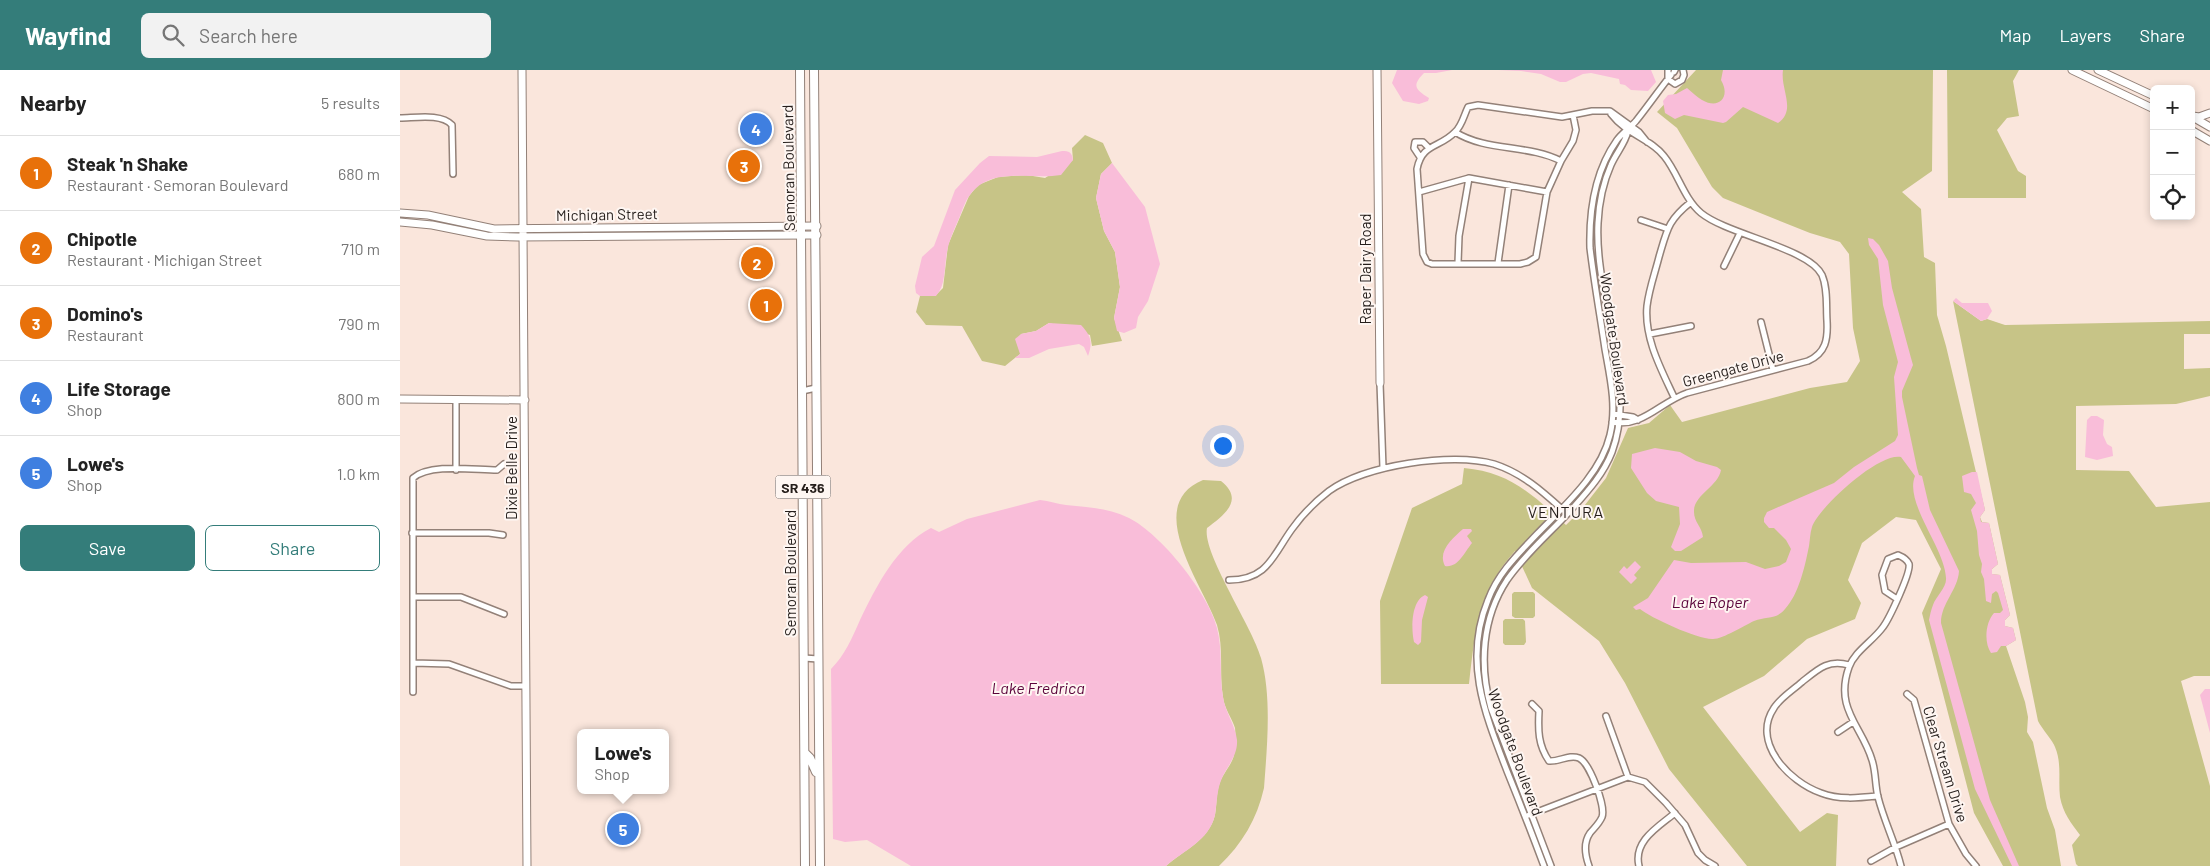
<!DOCTYPE html>
<html lang="en">
<head>
<meta charset="utf-8">
<style>
	body { margin:0; font-family:Barlow,sans-serif; background:#f2f2f2; color:#222 }
	.controls { position:absolute; right:15px; top:15px; display:grid; overflow:hidden; border-radius:8px; box-shadow:0 2px 8px #0003 }
	.controls button { width:45px; height:45px; display:grid; place-items:center; padding:0; border:0; border-bottom:1px solid #e0e0e0; background:#fff; color:#222; font:25px sans-serif }
	.you { position:absolute; left:822px; top:375px; width:18px; height:18px; margin:-12px; border:4px solid #fff; border-radius:50%; background:#1a73e8; box-shadow:0 0 0 8px #1a73e833 }
	.badge { display:grid; place-items:center; width:32px; height:32px; border-radius:50%; background:#347d7a; color:#fff; font-size:16px; font-weight:700 }
	.pin { position:absolute; translate:-50% -50%; border:2px solid #fff; box-shadow:0 1px 5px #0006 }
	.popup { position:absolute; left:177px; top:659px; width:92px; height:65px; box-sizing:border-box; display:grid; place-content:center; border-radius:8px; background:#fff; filter:drop-shadow(0 1px 4px #0005); font-size:16px; white-space:nowrap; color:#767676 }
	.popup b { font-size:19px; color:#222 }
	.popup::after { content:''; position:absolute; left:50%; top:100%; margin-left:-10px; border:10px solid transparent; border-top-color:#fff }
	.list { margin:0; padding:0; list-style:none }
	h2 { display:flex; justify-content:space-between; align-items:center; height:65px; margin:0; padding:0 20px; font-size:21px }
	h2 small { font-size:16px; font-weight:400; color:#767676 }
	.list li { display:grid; grid-template-columns:32px 1fr auto; gap:15px; align-items:center; box-sizing:border-box; height:75px; padding:0 20px; border-top:1px solid #e0e0e0 }
	.list b { display:block; font-size:19px; white-space:nowrap }
	.list p { margin:0; font-size:16px; white-space:nowrap; color:#767676 }
	.list em { font-size:16px; font-style:normal; color:#767676 }
	.actions { display:flex; gap:10px; padding:15px 20px }
	.actions a { flex:1; padding:11px 0; border:1px solid #347d7a; border-radius:8px; text-align:center; font-size:18px; color:#347d7a }
	.actions .main { background:#347d7a; color:#fff }
	.icon { flex:none; width:28px; height:28px; fill:none; stroke:currentColor; stroke-width:2; stroke-linecap:round; stroke-linejoin:round }
	.map { position:relative; flex:none; width:1810px; height:796px; overflow:hidden }
	header { display:flex; align-items:center; gap:30px; box-sizing:border-box; height:70px; padding:0 25px; background:#347d7a; color:#fff }
	header strong { font-size:24px }
	nav { display:flex; gap:28px; margin-inline-start:auto; font-size:18px }
	.search { width:350px; height:45px; background:#f2f2f2; display:flex; align-items:center; gap:12px; box-sizing:border-box; padding:0 18px; border-radius:8px; color:#767676; font-size:19px }
	main { display:flex }
	aside { flex:1; background:#fff }
	.map>svg:first-child { display:block }
	.green { fill:#c7c487 }
	.water { fill:#f9bdd9 }
	.lines { fill:none; stroke-linecap:round; stroke-linejoin:round }
	.street-casing { stroke:#938178; stroke-width:8 }
	.secondary-casing { stroke:#938178; stroke-width:9 }
	.primary-casing { stroke:#938178; stroke-width:10 }
	.street { stroke:#fff; stroke-width:5 }
	.secondary { stroke:#fff; stroke-width:7 }
	.primary { stroke:#fff; stroke-width:8 }
	.labels { text-anchor:middle; dominant-baseline:central; stroke-width:4; stroke-linejoin:round; paint-order:stroke }
	.shield { fill:#fef6f2; stroke:#665f5c; stroke-width:1 }
	.shield-label { font-size:14px; font-weight:bold; fill:#251e1b }
	.street-label { font-size:15px; fill:#251e1b; stroke:#fef6f2 }
	.neighbourhood-label { font-size:16px; letter-spacing:1px; fill:#251e1b; stroke:#fef6f2 }
	.water-label { font-size:16px; font-style:italic; fill:#5a023a; stroke:#fef6f2 }
</style>
</head>
<body>
<header>
<strong>Wayfind</strong>
<div class="search"><svg class="icon" aria-label="search" viewBox="0 0 24 24"><circle cx="10" cy="10" r="6"/><path d="M15 15l6 6"/></svg>Search here</div>
<nav><a>Map</a><a>Layers</a><a>Share</a></nav>
</header>
<main>
<aside>
<h2>Nearby<small>5 results</small></h2>
<ul class="list">
<li><span class="badge" style="background:#e8710a">1</span><div><b>Steak 'n Shake</b><p>Restaurant · Semoran Boulevard</p></div><em>680 m</em></li>
<li><span class="badge" style="background:#e8710a">2</span><div><b>Chipotle</b><p>Restaurant · Michigan Street</p></div><em>710 m</em></li>
<li><span class="badge" style="background:#e8710a">3</span><div><b>Domino's</b><p>Restaurant</p></div><em>790 m</em></li>
<li><span class="badge" style="background:#3f7fe0">4</span><div><b>Life Storage</b><p>Shop</p></div><em>800 m</em></li>
<li><span class="badge" style="background:#3f7fe0">5</span><div><b>Lowe's</b><p>Shop</p></div><em>1.0 km</em></li>
</ul>
<div class="actions"><a class="main">Save</a><a>Share</a></div>
</aside>
<div class="map">
<svg width="1810" height="796" viewBox="0 0 1810 796">
	<rect width="100%" height="100%" fill="#fae6dc"/>
	<path class="green" d="M1296,0H1533L1532,101L1502,122L1521,139L1524,187L1535,193L1537,245L1546,276L1585,440L1580,447L1582,452L1589,453L1598,494L1592,499V504L1600,505L1610,545L1605,550V556L1613,558L1616,570L1606,576L1625,632L1628,647L1627,662L1633,672L1647,738L1655,760L1661,796H1603L1574,743L1522,543L1541,499L1516,450L1496,447L1462,473L1448,510L1461,533L1455,549L1407,569L1364,606L1303,637L1400,762L1427,743L1438,745L1436,796H1347L1269,699L1225,613L1199,571L1132,518L1115,481C1078,522 1075,562 1069,614H981L980,531L1012,438L1062,414L1064,398C1110,402 1133,425 1166,455L1181,440L1206,408L1228,358L1249,353L1270,335L1282,352L1410,318L1447,312L1460,291L1453,258L1449,184L1440,172L1410,163L1323,128L1312,117L1277,58L1257,42Z
		M1547,0H1619L1613,11L1619,46L1607,48L1597,60L1618,101L1626,106V128H1548Z
		M685,65L703,73L712,93L701,104L696,128L704,161L715,182L720,217L714,248L722,271L692,276L690,265L649,253L636,261L621,264L620,284L605,296L582,291L562,256L526,255L516,242L520,226H535L543,218L548,175L569,126L578,115L598,107L627,105L645,108L673,90L672,78Z
		M1553,231L1581,251L1587,249L1605,255L1810,251V264H1784V299L1810,298V326L1776,334L1676,336V400L1729,401L1756,437L1810,432V606H1794L1781,611L1810,716V796H1678L1676,794L1672,775L1680,765C1671,753 1663,743 1660,727C1658,710 1662,693 1655,677C1653,671 1642,659 1638,651Z
		M803,410L821,411C845,430 824,445 807,458C802,483 852,556 861,588C872,627 867,677 864,718C857,749 842,774 819,796H766C784,780 809,770 815,745C817,735 816,725 819,715C822,704 832,695 834,685C835,677 836,666 835,658C832,648 824,638 823,627C819,603 824,578 817,555C803,515 742,435 803,410Z
		M1114,522H1133L1135,524V546L1133,548H1115L1112,546V524Z
		M1105,549H1123L1125,551L1126,572L1124,575H1105L1103,573V551Z"/>
	<path class="water" d="M997,0H1052L1036,3H1024C1011,16 1016,20 1029,28L1028,31L1019,34L1003,31L992,13Z
		M1098,0H1251L1256,12L1248,21L1231,20L1225,15L1220,14L1219,9L1191,3L1183,4L1166,12H1160L1141,4L1121,1Z
		M1323,0H1383C1380,19 1397,40 1378,53L1343,37L1326,52L1323,53L1284,45L1275,49L1265,43L1263,31L1268,25L1276,24L1287,18C1292,22 1297,27 1302,30C1319,40 1331,27 1321,10Z
		M662,81C669,81 672,82 673,90L661,105C631,110 591,96 570,125C565,131 563,139 560,146C555,158 549,170 547,182C544,198 546,215 536,226H520L516,223L515,216L522,187L534,176L555,120L580,93L589,86L637,87Z
		M712,93L745,137L760,194L748,231L738,247L736,258L724,263L717,261L714,248L720,217L715,182L704,161L696,128L701,104Z
		M1468,168L1473,169L1479,175L1488,191L1492,218L1511,288L1513,295L1502,321V327L1517,398L1519,405L1522,406L1530,440L1559,501C1558,520 1541,533 1541,553L1590,730L1619,796H1612L1575,719L1529,550C1530,545 1531,540 1533,535C1536,526 1547,517 1546,508C1545,478 1504,433 1515,406L1501,387C1479,382 1419,437 1412,457C1410,463 1410,470 1409,476C1405,496 1399,524 1385,539C1376,550 1366,546 1354,551C1345,555 1323,569 1313,569C1299,570 1251,548 1240,539L1236,540L1233,537L1248,528L1274,490L1291,493L1346,492L1365,499L1379,496L1386,492L1391,479L1386,470L1374,458H1369L1364,452V448L1367,442L1434,413L1454,397L1495,371L1498,365L1494,307L1498,292L1483,235L1478,189L1469,175Z
		M1556,228L1562,233H1588L1592,241L1587,249L1581,251L1553,231Z
		M649,253L681,255C691,266 693,272 688,286L684,277L679,274L649,279L629,288H615L620,284L615,269L621,264L636,261Z
		M1691,346H1697L1704,350L1703,365L1707,374L1712,377L1713,386L1697,390L1685,387L1687,350Z
		M1255,378L1280,382L1296,391L1317,397L1321,400C1318,417 1293,425 1294,442C1294,452 1302,457 1303,467L1281,481H1275L1271,477L1280,454L1279,437L1256,431L1247,423L1231,398L1232,384Z
		M1572,402H1577L1585,440L1580,447L1581,452L1589,453L1598,494L1592,499V504L1600,505L1610,545L1605,550V556L1613,558L1616,570L1606,576H1601L1597,582L1591,583C1584,573 1585,553 1594,543H1600L1603,540L1598,523L1596,521L1592,524L1591,533L1586,531L1584,509L1581,502L1582,494L1579,485L1577,461L1571,440L1576,433L1571,424L1564,422L1562,406Z
		M640,430C649,431 658,434 666,435C688,437 708,438 729,448C761,464 809,524 817,558C823,581 819,604 823,627C825,642 835,654 837,670C838,685 828,695 822,708C817,719 817,732 815,745C809,771 784,780 766,796H511L467,770L445,772L433,769L431,599C445,585 452,568 460,550C476,517 497,475 531,458L539,462L567,449Z
		M1063,459H1071L1072,461L1067,466L1072,473C1064,483 1058,498 1045,496C1037,481 1053,468 1063,459Z
		M1235,491L1241,497L1234,505L1237,508L1231,514L1219,502L1224,496L1227,499Z
		M1025,525L1028,527L1022,550L1021,572L1018,575L1014,572C1011,559 1011,531 1025,525Z
		M1805,619H1810V663L1800,625Z"/>
	<g class="lines">
		<defs>
			<path id="street" d="M1268,0V9L1275,14L1282,10L1284,5L1283,0
				M1274,2L1275,0
				M1211,44C1228,66 1250,68 1264,86C1278,103 1284,129 1301,143C1328,165 1409,178 1422,205C1428,219 1426,236 1427,251C1428,269 1426,283 1408,291L1287,323C1260,332 1243,358 1212,352
				M1173,45L1176,60L1173,71L1161,91L1147,122L1136,187L1128,192L1120,194H1032L1027,192L1023,184L1017,99C1022,73 1040,78 1055,62C1062,56 1064,45 1068,37L1078,35L1162,47L1192,41H1210L1239,62L1247,72
				M0,48C15,48 41,43 52,55L53,104
				M1055,62C1087,82 1128,74 1161,91
				M1020,87L1014,78L1015,72H1023L1029,78
				M1019,122L1069,108L1147,122
				M1241,150L1268,159
				M1058,193L1059,166L1069,108
				M1098,193L1109,115
				M1324,196L1340,163
				M1361,252L1373,300
				M1250,264L1291,256
				M980,313L983,398
				M402,321L416,318
				M1274,327C1261,299 1244,268 1247,236C1249,219 1255,203 1259,187C1267,160 1268,150 1291,132
				M56,329V400
				M1213,344L1233,347L1238,350
				M12,463H89L103,465
				M829,510C868,510 873,485 892,459C902,445 916,431 929,421C965,395 1052,382 1094,394C1122,403 1142,421 1163,440
				M13,527H61L104,544
				M1497,529L1485,521L1482,505L1488,489L1498,485C1503,487 1507,489 1509,494C1511,503 1489,549 1483,557C1473,571 1455,581 1449,597C1434,639 1462,656 1472,690C1476,702 1475,715 1478,727C1484,751 1495,772 1501,796
				M404,588L418,589
				M14,593L49,594L111,616H125
				M1449,595C1428,589 1418,599 1402,612C1393,620 1380,628 1374,638C1351,672 1389,712 1421,723C1439,730 1458,728 1478,726
				M13,622V408C30,393 74,400 97,400L104,394
				M1507,624L1514,630L1549,754L1566,784L1576,796
				M1132,634L1139,641C1138,660 1138,675 1149,691C1159,692 1169,684 1179,688C1190,693 1206,737 1202,747C1199,754 1194,758 1190,763C1183,773 1185,785 1189,796
				M1206,646L1228,707
				M1438,662L1453,652
				M1129,745L1228,707L1245,712L1266,733L1285,755L1298,783L1305,790L1315,796
				M1471,791L1496,777L1549,754
				M1144,796C1132,764 1120,733 1107,701C1085,644 1063,591 1088,530C1098,503 1118,484 1137,464C1164,436 1201,404 1210,365C1217,336 1210,307 1205,279C1200,245 1194,211 1190,178C1189,141 1195,101 1217,70C1222,63 1230,58 1236,51C1248,36 1259,20 1271,5
				M1151,796L1091,638C1079,595 1082,548 1107,510C1125,484 1150,463 1171,440C1187,422 1203,405 1212,382C1238,312 1194,227 1198,153C1199,133 1203,113 1211,95C1216,83 1225,74 1228,61
				M1239,796C1233,771 1258,757 1275,743"/>
			<path id="secondary" d="M122,0L127,796
				M977,0L980,313
				M1672,0L1754,39
				M1698,0L1754,26
				M1791,46L1810,57
				M1793,46L1799,47L1810,43
				M1791,60L1810,71
				M0,143L28,145L94,159L417,156
				M0,152L32,155L87,166L118,167L417,165
				M0,329L125,330"/>
			<path id="primary" d="M400,0L405,796
				M414,0L420,796
				M405,683L410,688L416,702"/>
		</defs>
		<use href="#street" class="street-casing"/>
		<use href="#secondary" class="secondary-casing"/>
		<use href="#primary" class="primary-casing"/>
		<use href="#street" class="street"/>
		<use href="#secondary" class="secondary"/>
		<use href="#primary" class="primary"/>
	</g>
	<g class="labels">
		<rect class="shield" x="375.5" y="405.5" width="55" height="23" rx="4"/>
		<g class="shield-label">
			<text x="403" y="417">SR 436</text>
		</g>
		<g class="street-label">
			<text transform="translate(388 98) rotate(-91)">Semoran Boulevard</text>
			<text transform="translate(207 144) rotate(-1)">Michigan Street</text>
			<text transform="translate(965 199) rotate(-90)">Raper Dairy Road</text>
			<text transform="translate(1215 269) rotate(82)">Woodgate Boulevard</text>
			<text transform="translate(1333 298) rotate(-15)">Greengate Drive</text>
			<text transform="translate(111 398) rotate(-90)">Dixie Belle Drive</text>
			<text transform="translate(390 503) rotate(-90)">Semoran Boulevard</text>
			<text transform="translate(1116 682) rotate(70)">Woodgate Boulevard</text>
			<text transform="translate(1546 694) rotate(73)">Clear Stream Drive</text>
		</g>
		<g class="neighbourhood-label">
			<text x="1166" y="441">VENTURA</text>
		</g>
		<g class="water-label">
			<text x="1310" y="531">Lake Roper</text>
			<text x="638" y="617">Lake Fredrica</text>
		</g>
	</g>
</svg>
<div class="controls">
<button>+</button>
<button>−</button>
<button><svg class="icon" aria-label="locate" viewBox="0 0 24 24"><circle cx="12" cy="12" r="6"/><path d="M12 2v4M12 18v4M2 12h4M18 12h4"/></svg></button>
</div>
<div class="you"></div>
<div class="pin badge" style="left:366px;top:235px;background:#e8710a">1</div>
<div class="pin badge" style="left:357px;top:193px;background:#e8710a">2</div>
<div class="pin badge" style="left:344px;top:96px;background:#e8710a">3</div>
<div class="pin badge" style="left:356px;top:59px;background:#3f7fe0">4</div>
<div class="pin badge" style="left:223px;top:759px;background:#3f7fe0">5</div>
<div class="popup"><b>Lowe's</b>Shop</div>
</div>
</main>
</body>
</html>
